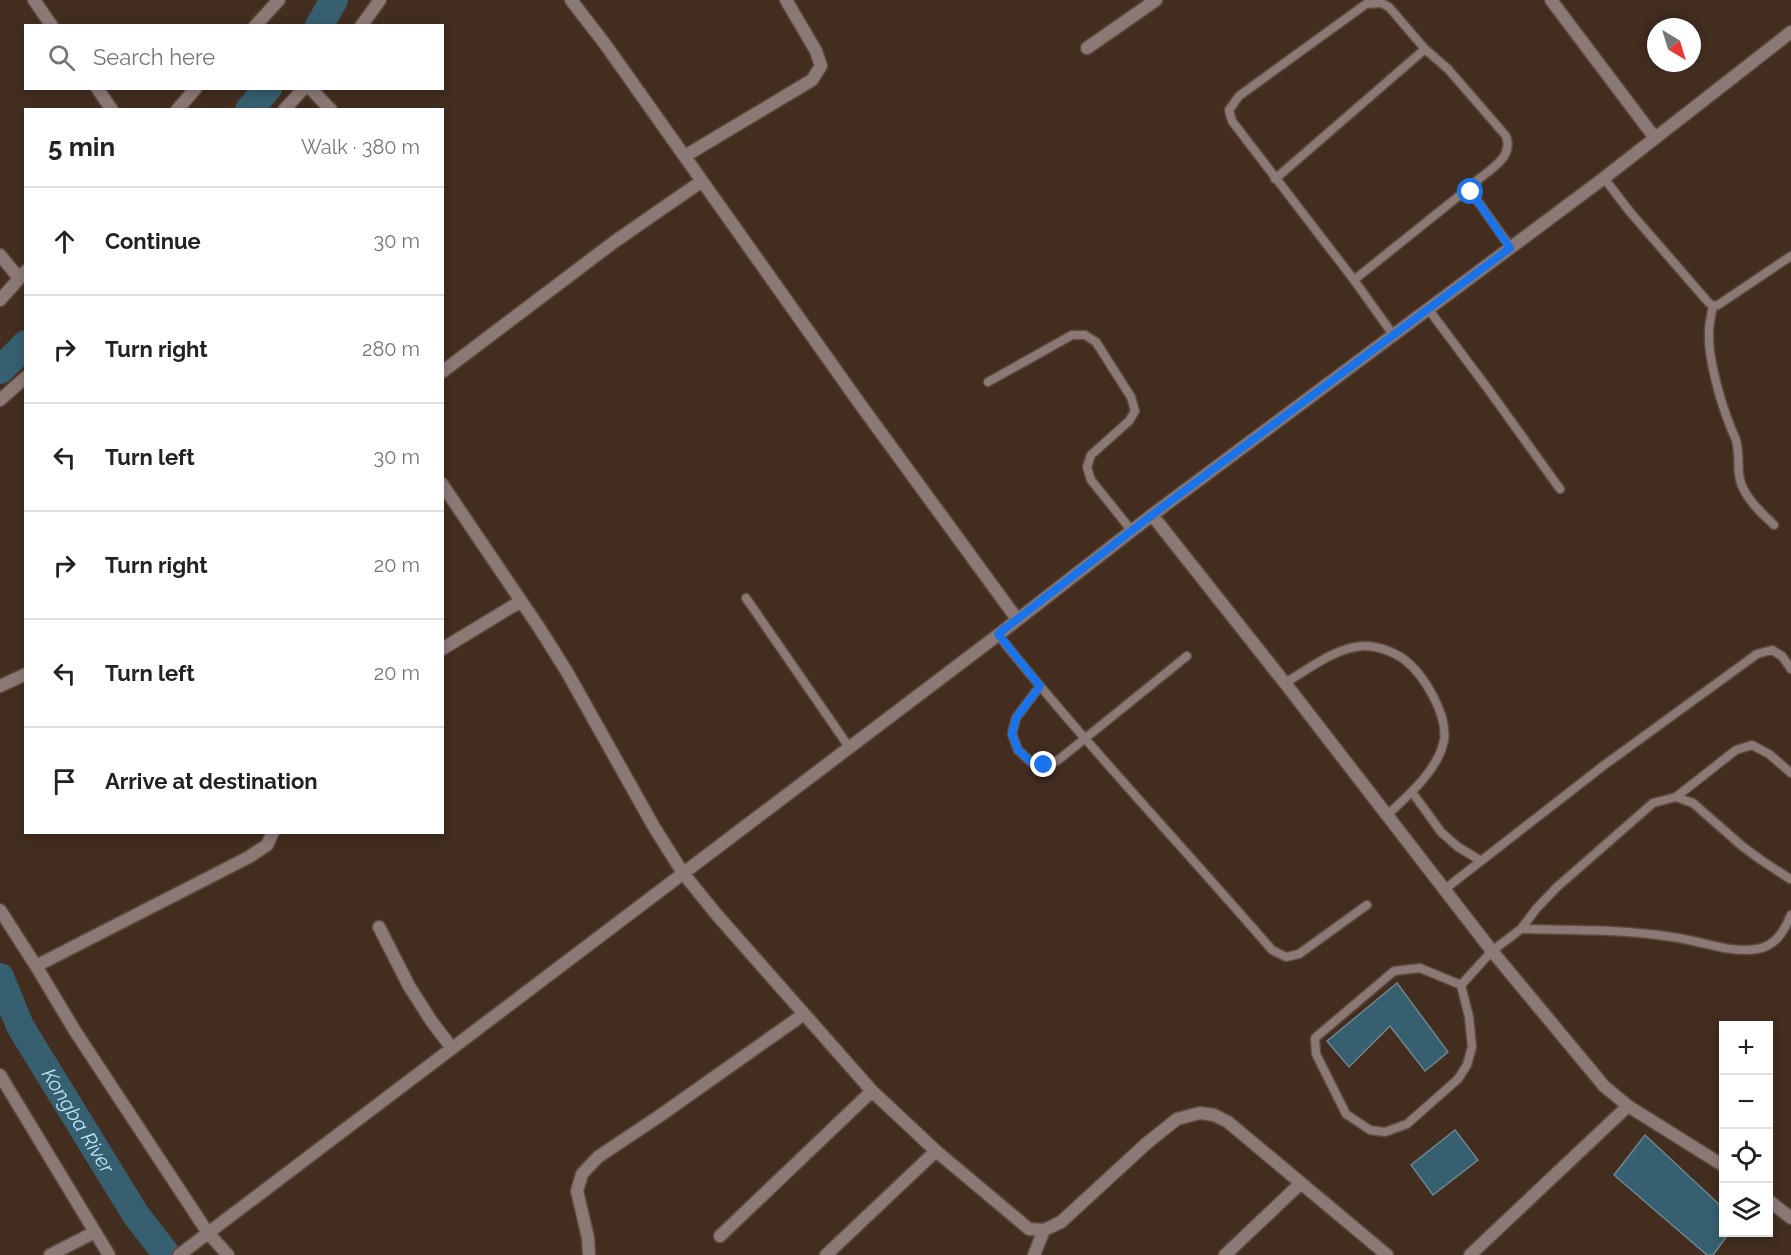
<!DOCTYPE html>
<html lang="en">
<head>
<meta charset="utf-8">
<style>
	body { margin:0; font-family:Raleway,sans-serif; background:#f6f6f6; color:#222 }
	.controls { position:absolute; right:18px; bottom:18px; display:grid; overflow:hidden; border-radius:0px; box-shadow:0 3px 9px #0003 }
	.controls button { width:54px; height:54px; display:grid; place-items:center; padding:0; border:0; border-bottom:2px solid #e0e0e0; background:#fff; color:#222; font:30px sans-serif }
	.compass { position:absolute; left:1647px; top:18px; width:54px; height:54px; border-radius:50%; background:#fff; box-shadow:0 3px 9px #0003; rotate:142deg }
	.stop { position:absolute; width:18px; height:18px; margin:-14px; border:4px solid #1a73e8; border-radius:50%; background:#fff }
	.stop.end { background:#1a73e8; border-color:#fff; box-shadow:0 2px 6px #0008 }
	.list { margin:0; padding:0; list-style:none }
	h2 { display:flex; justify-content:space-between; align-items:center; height:78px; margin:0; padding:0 24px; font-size:26px }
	h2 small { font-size:20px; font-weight:400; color:#767676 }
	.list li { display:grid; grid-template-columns:39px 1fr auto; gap:18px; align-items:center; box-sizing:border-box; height:108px; padding:0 24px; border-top:2px solid #e0e0e0 }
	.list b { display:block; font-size:22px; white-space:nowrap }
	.list em { font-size:20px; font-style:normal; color:#767676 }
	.icon { flex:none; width:33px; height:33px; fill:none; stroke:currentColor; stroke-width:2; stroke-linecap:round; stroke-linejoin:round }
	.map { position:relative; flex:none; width:1791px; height:1255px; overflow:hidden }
	.search { position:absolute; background:#fff; box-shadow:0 3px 9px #0003; left:24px; top:24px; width:420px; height:66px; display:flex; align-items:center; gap:15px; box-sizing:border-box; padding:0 21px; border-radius:0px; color:#767676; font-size:22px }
	.panel { position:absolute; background:#fff; box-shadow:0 3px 9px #0003; left:24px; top:108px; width:420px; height:726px; border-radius:0px }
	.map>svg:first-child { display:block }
	.water { fill:#365f6f; stroke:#6e878f; stroke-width:1.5 }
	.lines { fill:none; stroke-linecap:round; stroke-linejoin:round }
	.river { stroke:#365f6f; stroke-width:28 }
	.service-casing { stroke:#5e4a3d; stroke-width:11 }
	.minor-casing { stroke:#5e4a3d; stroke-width:15 }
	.service { stroke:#8b7976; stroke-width:8 }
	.minor { stroke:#8b7976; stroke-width:12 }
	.route { stroke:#1a73e8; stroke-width:8 }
	.labels { text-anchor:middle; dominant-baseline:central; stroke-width:6; stroke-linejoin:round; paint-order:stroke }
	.water-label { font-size:20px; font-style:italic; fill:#bee7f9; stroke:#422d1f }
</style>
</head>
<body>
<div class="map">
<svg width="1791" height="1255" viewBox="0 0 1791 1255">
	<rect width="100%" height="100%" fill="#422d1f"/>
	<path class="water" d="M1397,983L1448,1052L1425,1071L1390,1026L1349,1067L1327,1041Z
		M1455,1130L1478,1160L1433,1195L1411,1165Z
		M1645,1135L1723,1208L1724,1232L1729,1233L1713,1255H1707L1614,1175Z"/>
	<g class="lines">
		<g class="river">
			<path d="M319,26L334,0"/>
			<path d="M249,110L268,88"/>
			<path d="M0,370L26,344"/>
			<path id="s1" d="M0,977L20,1026L136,1215L167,1255"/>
		</g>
		<defs>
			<path id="service" d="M1604,178L1630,212L1708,302L1713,306L1718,305L1791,256
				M1275,179L1425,49
				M1354,280L1470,187
				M1713,306C1711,315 1709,324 1709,333C1708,358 1720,400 1729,423C1731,429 1734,435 1736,440C1741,457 1735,475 1744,490C1751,504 1763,514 1774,525
				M1429,310L1488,389L1560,489
				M1394,336L1354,280L1232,121L1229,110L1239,96L1366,4L1381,3L1389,7L1425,49L1448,69L1506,136C1515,160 1485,171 1470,187L1474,196L1511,248
				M988,382L1072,335H1085L1096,342L1131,397L1135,411L1129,421L1091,455L1087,467L1091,480L1132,531
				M746,598L849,747
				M998,635C1085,743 1181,845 1272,950L1286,957L1299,954L1367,905
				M1285,683C1309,669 1334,648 1363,646C1376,645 1394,652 1405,660C1424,675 1448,715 1444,740C1439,769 1408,796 1387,815
				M1040,686L1016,718L1012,734L1018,750L1031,762L1044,765L1057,761L1187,656
				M1412,792L1441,832L1458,847L1481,861
				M1676,797L1736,750L1752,745L1769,754L1791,773
				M1445,889L1603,766L1757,654L1772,650L1782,656L1791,669
				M1521,929C1571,930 1622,929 1672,937C1698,940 1731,954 1757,949C1776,946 1784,931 1791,915
				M1461,985L1420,968L1394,971L1315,1038L1316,1054L1346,1114L1370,1130L1385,1132L1407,1124L1458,1079L1467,1065L1472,1047L1469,1017L1461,985L1492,951L1521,929L1536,909L1557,887L1653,803L1676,797L1693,803L1742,846L1761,860L1790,879"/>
			<path id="minor" d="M34,0L52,26
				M571,0L605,44L860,404L1017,619
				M1551,0L1655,138
				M255,26L279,0
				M361,26L380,0
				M1087,48L1156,0
				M97,88L112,110
				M310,88L331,110
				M177,110L196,88
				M284,110L304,88
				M685,156L812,80L821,66L816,51L786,0
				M0,255L19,278
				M0,300L26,271
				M442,372L614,242L702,181
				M0,400L26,377
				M442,484L540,629L567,672L654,827L683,873L717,915L872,1091L936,1151L1029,1229L1044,1230L1061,1222L1147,1143L1177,1119L1200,1113L1214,1115L1228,1122L1387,1255
				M1152,515L1285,683L1492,951L1604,1086L1628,1106L1724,1166
				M442,649L521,601
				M0,686L26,674
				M0,910L36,966L75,1031L208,1233L228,1255
				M379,927L409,986L432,1022L452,1048
				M36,966L249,857L267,845L273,832
				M0,1075L109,1255
				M1768,1200L1791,1218
				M720,1236L872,1091
				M50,1255L95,1232
				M179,1255L998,635L1152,515L1604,178L1791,32
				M589,1255L588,1238L577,1191L582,1174L598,1157L658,1117L804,1014
				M826,1255L936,1151
				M1034,1255L1044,1230
				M1225,1255L1301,1183
				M1470,1255L1628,1106"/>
		</defs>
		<use href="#service" class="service-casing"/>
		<use href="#minor" class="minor-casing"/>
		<use href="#service" class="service"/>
		<use href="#minor" class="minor"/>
	</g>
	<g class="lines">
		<path class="route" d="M1044,765L1031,762L1018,750L1012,734L1016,718L1040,686L998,634L1152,515L1510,248L1471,192"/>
	</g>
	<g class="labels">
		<g class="water-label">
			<text stroke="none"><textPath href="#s1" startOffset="164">Kongba River</textPath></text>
		</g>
	</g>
</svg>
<div class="controls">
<button>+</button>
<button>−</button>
<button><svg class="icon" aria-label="locate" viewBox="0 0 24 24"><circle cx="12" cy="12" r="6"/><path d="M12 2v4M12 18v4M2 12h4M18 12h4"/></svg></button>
<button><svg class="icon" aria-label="layers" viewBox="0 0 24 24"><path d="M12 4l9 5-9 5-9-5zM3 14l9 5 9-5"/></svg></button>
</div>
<svg class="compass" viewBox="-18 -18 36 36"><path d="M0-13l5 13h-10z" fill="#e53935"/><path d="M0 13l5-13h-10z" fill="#767676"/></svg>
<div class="stop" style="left:1471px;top:192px"></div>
<div class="stop end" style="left:1044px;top:765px"></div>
<div class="search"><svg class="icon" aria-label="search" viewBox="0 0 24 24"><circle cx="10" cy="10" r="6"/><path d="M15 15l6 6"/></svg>Search here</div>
<section class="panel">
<h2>5 min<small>Walk · 380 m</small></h2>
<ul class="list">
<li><svg class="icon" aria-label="ahead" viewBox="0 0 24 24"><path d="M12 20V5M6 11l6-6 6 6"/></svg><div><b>Continue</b></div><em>30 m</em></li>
<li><svg class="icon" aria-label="right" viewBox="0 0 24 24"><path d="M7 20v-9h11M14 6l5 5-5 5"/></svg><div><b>Turn right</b></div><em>280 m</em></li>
<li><svg class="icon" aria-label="left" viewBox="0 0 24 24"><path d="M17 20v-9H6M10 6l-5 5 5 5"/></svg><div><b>Turn left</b></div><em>30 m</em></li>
<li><svg class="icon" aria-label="right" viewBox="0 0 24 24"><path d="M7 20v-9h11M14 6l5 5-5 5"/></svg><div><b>Turn right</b></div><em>20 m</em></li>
<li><svg class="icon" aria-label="left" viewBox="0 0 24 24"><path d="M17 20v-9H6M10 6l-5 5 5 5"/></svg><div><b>Turn left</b></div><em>20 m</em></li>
<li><svg class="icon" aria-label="arrive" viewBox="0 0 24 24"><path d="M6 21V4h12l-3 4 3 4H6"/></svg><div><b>Arrive at destination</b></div></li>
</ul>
</section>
</div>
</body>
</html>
